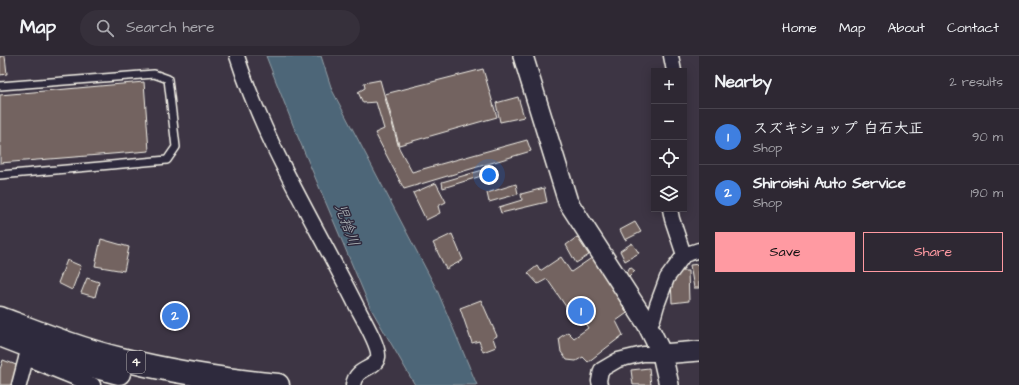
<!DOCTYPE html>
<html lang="en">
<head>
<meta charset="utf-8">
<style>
	body { margin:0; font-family:"Architects Daughter","Klee One",sans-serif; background:#36303b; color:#f1f3f6 }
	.controls { position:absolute; right:12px; top:12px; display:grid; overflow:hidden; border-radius:0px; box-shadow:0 2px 10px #0003 }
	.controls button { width:36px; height:36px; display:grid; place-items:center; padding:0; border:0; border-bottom:1px solid #49444e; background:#2e2833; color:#f1f3f6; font:20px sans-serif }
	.you { position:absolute; left:489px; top:119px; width:14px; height:14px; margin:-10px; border:3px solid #fff; border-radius:50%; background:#1a73e8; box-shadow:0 0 0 6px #1a73e833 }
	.badge { display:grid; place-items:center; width:26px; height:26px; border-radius:50%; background:#ff9aa2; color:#fff; font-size:13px; font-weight:700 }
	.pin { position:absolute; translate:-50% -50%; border:2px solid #fff; box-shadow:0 1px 4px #0006 }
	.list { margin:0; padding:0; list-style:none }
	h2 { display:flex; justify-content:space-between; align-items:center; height:52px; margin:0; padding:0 16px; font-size:17px }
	h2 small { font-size:13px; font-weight:400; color:#a7a6ac }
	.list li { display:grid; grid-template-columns:26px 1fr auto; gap:12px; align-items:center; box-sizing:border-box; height:56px; padding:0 16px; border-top:1px solid #49444e }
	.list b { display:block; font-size:15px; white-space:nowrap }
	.list p { margin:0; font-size:13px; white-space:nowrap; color:#a7a6ac }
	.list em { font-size:13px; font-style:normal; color:#a7a6ac }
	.actions { display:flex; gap:8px; padding:12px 16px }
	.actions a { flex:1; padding:9px 0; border:1px solid #ff9aa2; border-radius:0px; text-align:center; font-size:14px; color:#ff9aa2 }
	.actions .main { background:#ff9aa2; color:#111 }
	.icon { flex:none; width:22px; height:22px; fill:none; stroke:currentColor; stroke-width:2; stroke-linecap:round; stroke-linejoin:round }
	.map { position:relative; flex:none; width:699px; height:329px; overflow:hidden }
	header { display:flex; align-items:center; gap:24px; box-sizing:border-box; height:56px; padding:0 20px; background:#2e2833; border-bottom:1px solid #49444e }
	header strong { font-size:19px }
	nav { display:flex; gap:22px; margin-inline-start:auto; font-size:14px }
	.search { width:280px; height:36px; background:#36303b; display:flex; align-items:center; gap:10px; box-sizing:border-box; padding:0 14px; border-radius:22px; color:#a7a6ac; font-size:15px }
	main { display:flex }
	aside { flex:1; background:#2e2833 }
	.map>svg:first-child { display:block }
	.water { fill:#4e6678; stroke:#909ea5 }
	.building { fill:#736360; stroke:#f4f1e8 }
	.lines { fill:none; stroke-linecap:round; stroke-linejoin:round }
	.lane-casing { stroke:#f4f1e8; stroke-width:10 }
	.street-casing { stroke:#f4f1e8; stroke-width:17 }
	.secondary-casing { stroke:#f4f1e8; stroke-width:22 }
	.highway-casing { stroke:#f4f1e8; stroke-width:25 }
	.lane { stroke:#2f2a3d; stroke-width:7 }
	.street { stroke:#2f2a3d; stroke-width:14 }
	.secondary { stroke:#2f2a3d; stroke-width:19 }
	.highway { stroke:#2f2a3d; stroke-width:22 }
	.labels { text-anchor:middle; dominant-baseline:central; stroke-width:3; stroke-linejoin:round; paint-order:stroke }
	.shield { fill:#2f2a3d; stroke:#b9b5b5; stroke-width:1 }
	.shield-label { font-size:13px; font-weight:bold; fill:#f4f1e8 }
	.water-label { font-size:15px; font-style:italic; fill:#b2b9bb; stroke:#2f2a3d }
</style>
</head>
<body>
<header>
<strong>Map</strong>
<div class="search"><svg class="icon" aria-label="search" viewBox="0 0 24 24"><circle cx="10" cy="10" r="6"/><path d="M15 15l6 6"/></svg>Search here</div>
<nav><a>Home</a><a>Map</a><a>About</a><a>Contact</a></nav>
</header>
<main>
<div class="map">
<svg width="699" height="329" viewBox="0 0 699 329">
	<rect width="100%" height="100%" fill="#3d3544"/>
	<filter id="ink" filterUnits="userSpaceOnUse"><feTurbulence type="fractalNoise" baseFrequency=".025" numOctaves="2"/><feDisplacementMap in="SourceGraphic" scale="8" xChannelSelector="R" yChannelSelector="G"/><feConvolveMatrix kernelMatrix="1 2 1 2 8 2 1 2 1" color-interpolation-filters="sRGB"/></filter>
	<g filter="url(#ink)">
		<path class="water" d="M266,0H321L332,34L437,234L477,329H415L370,251L295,74Z"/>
		<path class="building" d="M0,0H5L7,18L0,19Z
			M483,13L497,61L399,89L385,38Z
			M380,24L399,92L412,116L527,84L531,95L404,133L375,77L384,73L376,46L363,47L358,36L365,32L364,27Z
			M144,26L149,95L0,107V39Z
			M518,41L524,61L500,66L496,47Z
			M493,111L494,116L443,132L442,126Z
			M436,127L446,146L438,150L440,157L426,164L413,137Z
			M516,128L518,138L489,146L487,137Z
			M544,132L547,146L501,157L499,151L522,144L521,138Z
			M635,166L641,176L625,184L620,174Z
			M452,178L463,204L446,213L433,187Z
			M577,181L589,199L576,207L566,189Z
			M101,183L129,191L124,215L95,210Z
			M632,187L639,197L625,205L620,195Z
			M561,201L571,216L593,201L630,255L616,265L623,279L588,306L583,301L576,305L567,304L561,296L559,282L568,276L574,282L588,272L575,251L569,255L547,223L538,228L528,217L537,210L540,215Z
			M67,204L81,210L72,234L58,227Z
			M699,208V232H694L690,209Z
			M630,211L635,215L628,222L624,220Z
			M676,215H688L689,245L672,247L671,222Z
			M87,222L99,226L95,241L81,237Z
			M481,244L497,280L493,282L496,291L483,296L479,285L472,287L460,252Z
			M3,304L19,310L12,329H0V313Z
			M649,312L651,329H633L631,314Z"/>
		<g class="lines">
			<defs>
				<path id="lane" d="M0,30L154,18L168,23L176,91L167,104L0,119"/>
				<path id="street" d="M237,0C265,88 315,167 356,249C361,259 380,291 378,301C376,314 356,310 353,329
					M671,0L674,15
					M670,153L672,163L684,199
					M647,268L653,263L657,249L667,222L684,199L699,194
					M26,302L93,329
					M19,329L28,295
					M600,329L599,325L601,314L618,304L643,298H662"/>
				<path id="secondary" d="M523,0L568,146L647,268L662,298L669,329
					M662,298L699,295"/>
				<path id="highway" d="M0,262C40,277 80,293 121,303C172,316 226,324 278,329
					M0,279C39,295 78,307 119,317"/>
			</defs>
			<use href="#lane" class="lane-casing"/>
			<use href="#street" class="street-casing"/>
			<use href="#secondary" class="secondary-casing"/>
			<use href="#highway" class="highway-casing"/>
			<use href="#lane" class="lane"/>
			<use href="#street" class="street"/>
			<use href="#secondary" class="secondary"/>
			<use href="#highway" class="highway"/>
		</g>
	</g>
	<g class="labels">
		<rect class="shield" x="127" y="295" width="18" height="22" rx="3"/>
		<g class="shield-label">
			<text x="136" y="306">4</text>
		</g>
		<g class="water-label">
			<text transform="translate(347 169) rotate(70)">児捨川</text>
		</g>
	</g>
</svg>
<div class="controls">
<button>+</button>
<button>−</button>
<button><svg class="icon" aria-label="locate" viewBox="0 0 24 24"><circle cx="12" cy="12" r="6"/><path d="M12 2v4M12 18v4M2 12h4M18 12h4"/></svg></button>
<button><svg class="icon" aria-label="layers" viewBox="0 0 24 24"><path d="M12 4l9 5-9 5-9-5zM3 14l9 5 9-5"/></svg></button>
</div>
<div class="you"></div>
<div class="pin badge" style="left:581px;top:255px;background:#3f7fe0">1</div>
<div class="pin badge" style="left:175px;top:260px;background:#3f7fe0">2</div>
</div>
<aside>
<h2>Nearby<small>2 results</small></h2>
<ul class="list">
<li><span class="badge" style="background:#3f7fe0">1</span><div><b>スズキショップ 白石大正</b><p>Shop</p></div><em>90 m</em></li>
<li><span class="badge" style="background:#3f7fe0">2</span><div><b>Shiroishi Auto Service</b><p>Shop</p></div><em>190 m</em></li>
</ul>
<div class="actions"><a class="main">Save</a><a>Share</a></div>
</aside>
</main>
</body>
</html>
